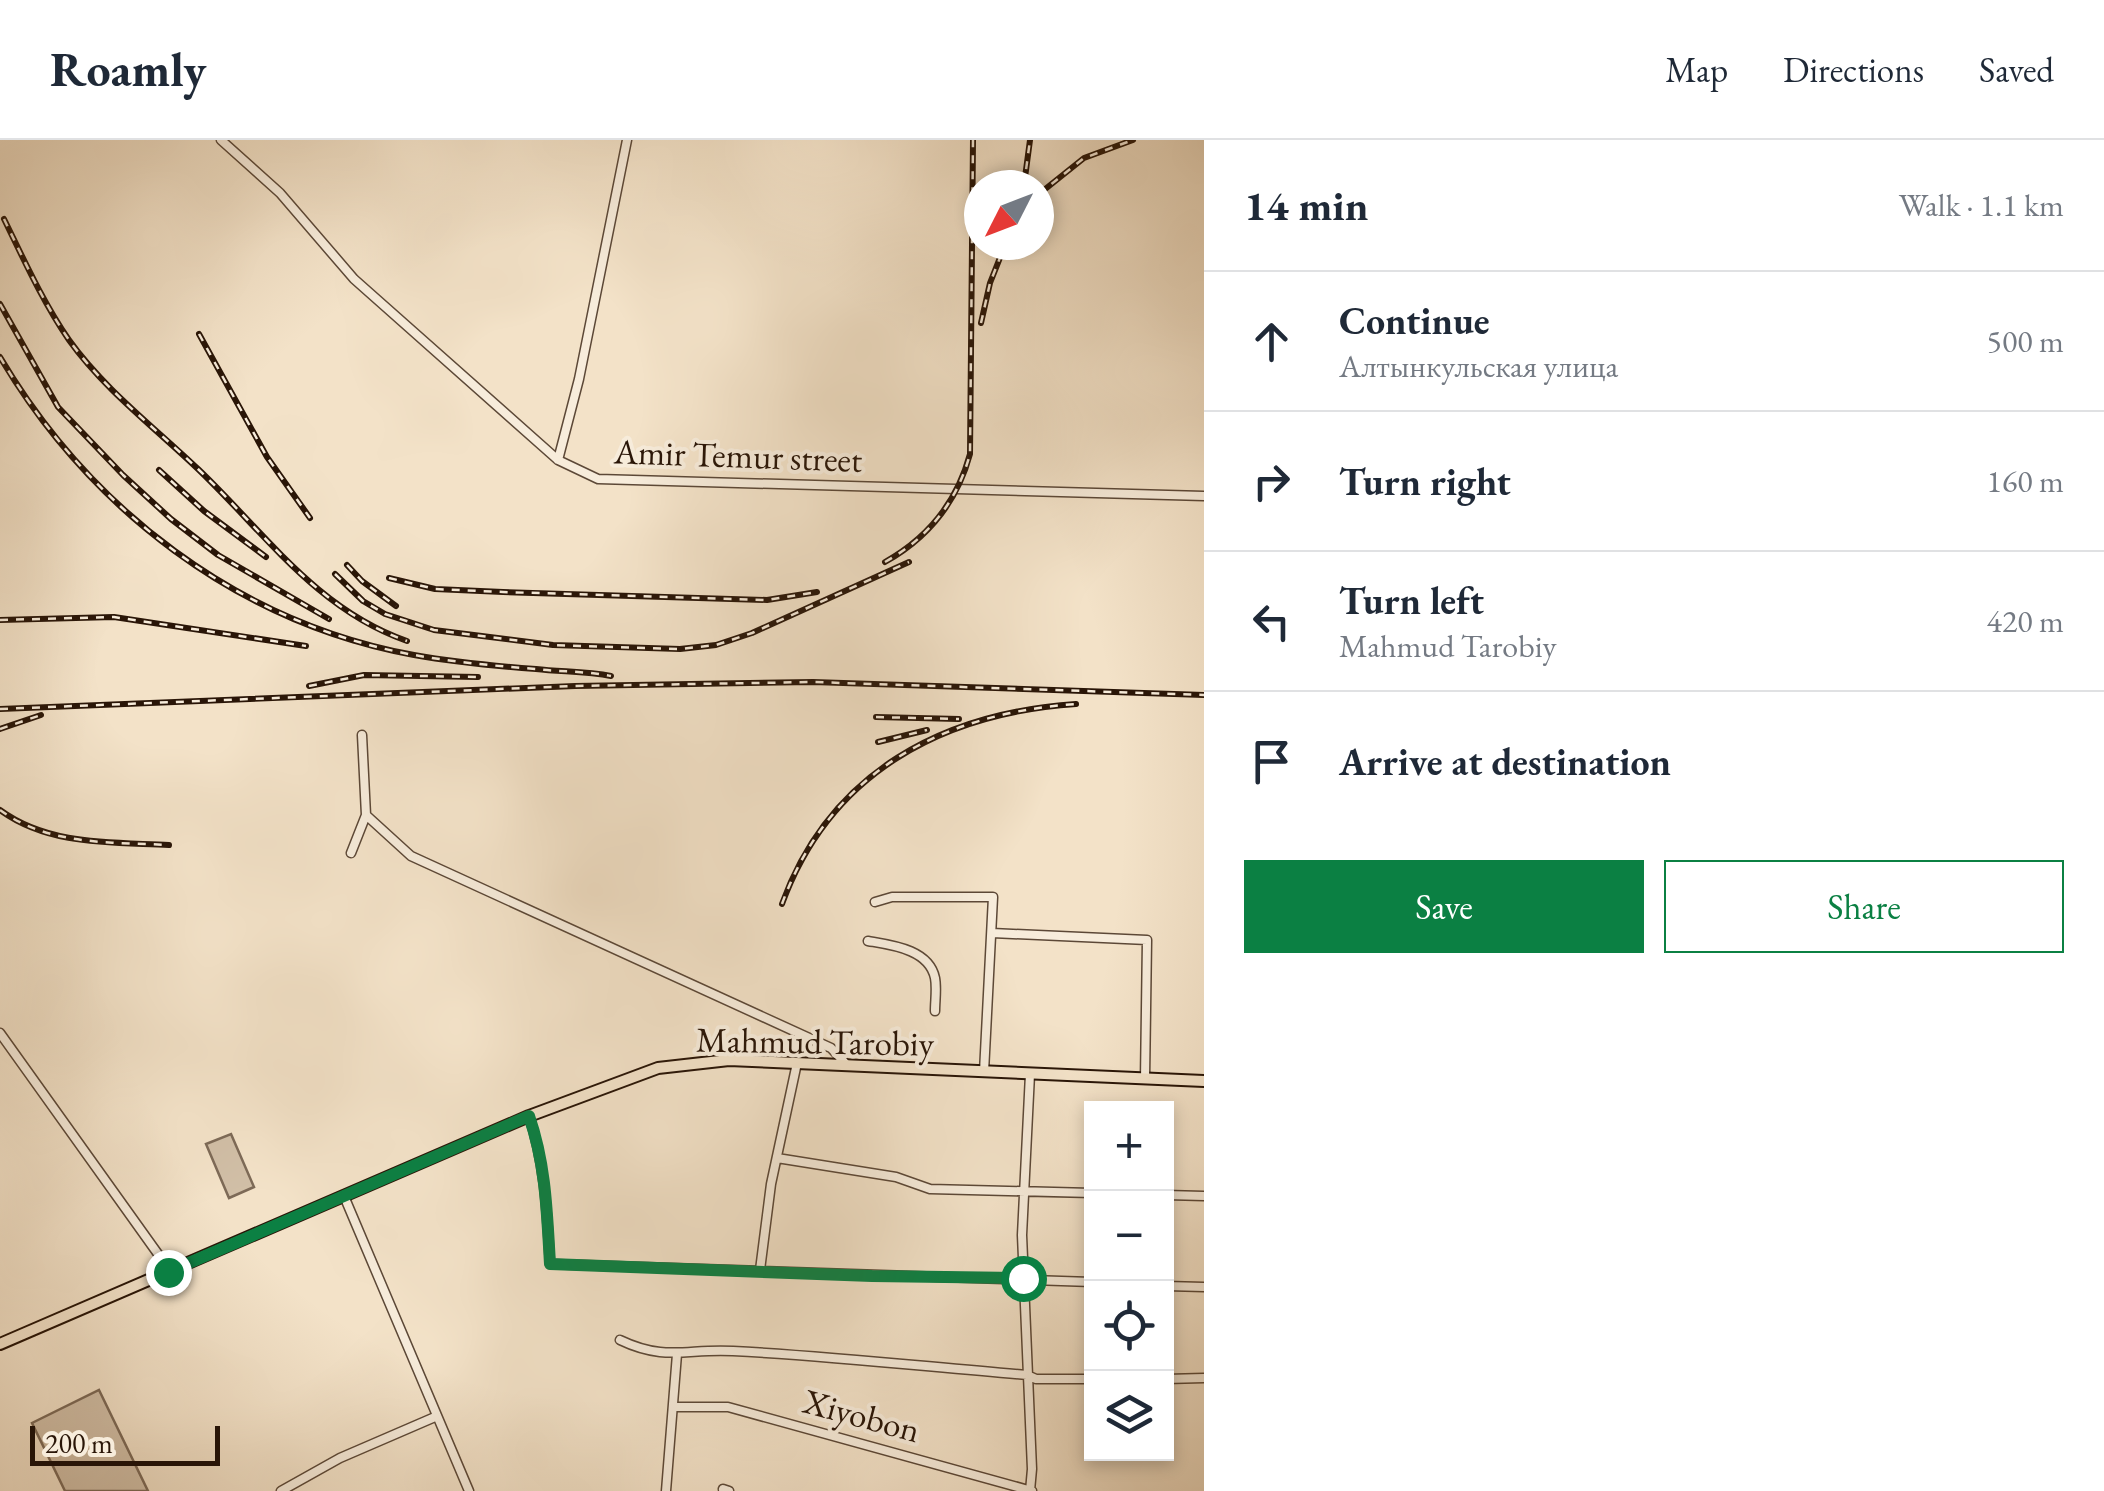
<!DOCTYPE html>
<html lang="en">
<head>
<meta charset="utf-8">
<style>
	body { margin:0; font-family:"EB Garamond",serif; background:#f6f6f7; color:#1f2937 }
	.controls { position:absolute; right:30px; bottom:30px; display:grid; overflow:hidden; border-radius:0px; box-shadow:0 5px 15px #0003 }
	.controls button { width:90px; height:90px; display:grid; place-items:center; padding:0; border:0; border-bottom:2px solid #e0e1e3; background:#fff; color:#1f2937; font:50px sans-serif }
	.compass { position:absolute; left:964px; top:30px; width:90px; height:90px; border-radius:50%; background:#fff; box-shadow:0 5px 15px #0003; rotate:228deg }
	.scale { position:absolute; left:30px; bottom:25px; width:190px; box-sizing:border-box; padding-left:10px; border:5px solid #291507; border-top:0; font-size:28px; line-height:35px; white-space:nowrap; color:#291507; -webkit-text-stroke:8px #f7ecdb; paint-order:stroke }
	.stop { position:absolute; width:30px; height:30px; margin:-22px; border:8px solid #0b8043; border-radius:50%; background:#fff }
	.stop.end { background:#0b8043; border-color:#fff; box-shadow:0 2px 10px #0008 }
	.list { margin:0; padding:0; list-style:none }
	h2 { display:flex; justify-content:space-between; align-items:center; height:130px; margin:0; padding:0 40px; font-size:42px }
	h2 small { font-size:32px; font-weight:400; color:#747a83 }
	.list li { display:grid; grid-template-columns:65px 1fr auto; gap:30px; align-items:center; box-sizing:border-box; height:140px; padding:0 40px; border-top:2px solid #e0e1e3 }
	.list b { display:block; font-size:38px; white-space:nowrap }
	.list p { margin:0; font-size:32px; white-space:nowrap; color:#747a83 }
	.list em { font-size:32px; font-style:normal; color:#747a83 }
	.actions { display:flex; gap:20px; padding:30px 40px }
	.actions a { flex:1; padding:22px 0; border:2px solid #0b8043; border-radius:0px; text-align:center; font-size:35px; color:#0b8043 }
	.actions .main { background:#0b8043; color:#fff }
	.icon { flex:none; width:55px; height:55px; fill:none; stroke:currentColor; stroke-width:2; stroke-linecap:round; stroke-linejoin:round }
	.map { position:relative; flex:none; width:1204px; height:1351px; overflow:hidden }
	header { display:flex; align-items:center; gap:60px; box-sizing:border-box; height:140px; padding:0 50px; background:#fff; border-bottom:2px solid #e0e1e3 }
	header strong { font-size:48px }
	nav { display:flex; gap:55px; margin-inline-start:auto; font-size:35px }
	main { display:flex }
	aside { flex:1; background:#fff }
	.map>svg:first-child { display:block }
	.pitch { fill:#d1bfa7; stroke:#7d6a57; stroke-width:2.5 }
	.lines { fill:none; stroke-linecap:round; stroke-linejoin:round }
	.minor-casing { stroke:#5c4837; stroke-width:11 }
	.major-casing { stroke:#291507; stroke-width:14 }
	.minor { stroke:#f7ecdb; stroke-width:8 }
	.major { stroke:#f3e2c8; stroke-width:10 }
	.rail-casing { stroke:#291507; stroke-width:6 }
	.rail { stroke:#f7ecdb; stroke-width:2.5; stroke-dasharray:8; stroke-linecap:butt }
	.route { stroke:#0b8043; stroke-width:12 }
	.labels { text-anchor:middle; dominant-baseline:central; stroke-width:8; stroke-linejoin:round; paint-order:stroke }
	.street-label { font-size:35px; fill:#291507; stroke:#f7ecdb }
</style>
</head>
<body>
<header>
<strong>Roamly</strong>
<nav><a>Map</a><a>Directions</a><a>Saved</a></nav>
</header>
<main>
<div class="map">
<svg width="1204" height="1351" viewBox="0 0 1204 1351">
	<rect width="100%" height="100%" fill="#f3e2c8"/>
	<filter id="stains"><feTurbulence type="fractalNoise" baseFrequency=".002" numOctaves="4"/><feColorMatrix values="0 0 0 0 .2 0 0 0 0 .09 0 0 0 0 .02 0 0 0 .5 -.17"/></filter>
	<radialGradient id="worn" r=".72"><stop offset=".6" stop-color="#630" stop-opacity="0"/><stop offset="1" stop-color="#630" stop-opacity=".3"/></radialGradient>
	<path class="pitch" d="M231,994L254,1047L229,1058L206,1004Z
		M99,1250L148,1351H65L32,1283Z"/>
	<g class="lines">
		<defs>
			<path id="minor" d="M221,0L280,53L354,139L558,320L598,339L1204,356
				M558,320L579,239L627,0
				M362,595L366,675L411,716L831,908L846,924
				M351,713L366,675
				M875,762L892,757H993L984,932
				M992,793L1147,800L1145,939
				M868,801C891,805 929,809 935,838C937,848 935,861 935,871
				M0,893L158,1114L167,1132
				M1030,934L1022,1095L1032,1329L1030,1351
				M529,976C545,1025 547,1073 550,1124L1092,1142
				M777,1018L896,1037L930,1049L1092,1053
				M1166,1055L1204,1056
				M344,1056L469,1351
				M760,1130L771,1044L797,923
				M1166,1146L1204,1147
				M620,1200C666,1222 688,1208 733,1211C831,1216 929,1227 1027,1235L1036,1239H1092
				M1166,1239L1204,1238
				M675,1267H728L1032,1351
				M723,1349L729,1351
				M281,1351L340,1318L435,1277
				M666,1351L677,1214"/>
			<path id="major" d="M0,1204L529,976L658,928L729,920L1204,941"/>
		</defs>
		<use href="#minor" class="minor-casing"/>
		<use href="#major" class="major-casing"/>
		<use href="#minor" class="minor"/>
		<use href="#major" class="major"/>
		<defs>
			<path id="rail" d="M1024,45L1030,0
				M1039,54L1084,18L1133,0
				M4,79C24,120 43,162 69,200C104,249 154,287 198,329C265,393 316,469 407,501
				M0,164L58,267L123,335L171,379L218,415L329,479
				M981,183L990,143L1005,105
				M199,194L267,317L310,378
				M0,217C90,369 238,483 414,515C454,522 495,526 536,529C561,532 586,531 611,536
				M159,330L204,371L266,417
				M885,422C928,398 957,362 970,314L973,0
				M347,425L362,441L396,466
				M335,434L363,461L385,474L434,490L553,505L680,509L716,505L752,493L909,422
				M389,438L435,449L503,452L767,460L817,452
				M0,480L114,477L306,506
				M309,546L364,535L478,537
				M0,569L575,546L813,542L1204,555
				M876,577L959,579
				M0,589L41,575
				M878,602L927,590
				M0,670C49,706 112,702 169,705
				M782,764C830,632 943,573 1076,564"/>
		</defs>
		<use href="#rail" class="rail-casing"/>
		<use href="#rail" class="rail"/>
	</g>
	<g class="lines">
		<path class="route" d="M168,1132L529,976C546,1025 547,1074 550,1124L872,1136L1023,1138"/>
	</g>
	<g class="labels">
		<g class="street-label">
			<text transform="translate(738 315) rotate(2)">Amir Temur street</text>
			<text transform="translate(815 901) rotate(1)">Mahmud Tarobiy</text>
			<text transform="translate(862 1275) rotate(15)">Xiyobon</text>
		</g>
	</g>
	<rect width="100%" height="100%" filter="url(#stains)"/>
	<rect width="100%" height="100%" fill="url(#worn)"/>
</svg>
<div class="controls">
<button>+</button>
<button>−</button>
<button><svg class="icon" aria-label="locate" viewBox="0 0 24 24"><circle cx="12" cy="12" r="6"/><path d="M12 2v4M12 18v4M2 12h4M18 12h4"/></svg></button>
<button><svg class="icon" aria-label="layers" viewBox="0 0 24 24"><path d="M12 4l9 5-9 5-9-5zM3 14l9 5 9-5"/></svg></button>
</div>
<svg class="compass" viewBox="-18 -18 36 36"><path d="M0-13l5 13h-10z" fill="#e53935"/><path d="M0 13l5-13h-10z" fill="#747a83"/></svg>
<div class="scale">200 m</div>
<div class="stop" style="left:1023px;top:1138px"></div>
<div class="stop end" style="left:168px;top:1132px"></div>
</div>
<aside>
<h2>14 min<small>Walk · 1.1 km</small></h2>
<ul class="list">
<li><svg class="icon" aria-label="ahead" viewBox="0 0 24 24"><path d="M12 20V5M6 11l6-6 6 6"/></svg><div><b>Continue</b><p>Алтынкульская улица</p></div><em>500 m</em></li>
<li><svg class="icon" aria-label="right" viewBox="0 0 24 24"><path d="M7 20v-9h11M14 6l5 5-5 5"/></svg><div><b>Turn right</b></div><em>160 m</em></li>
<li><svg class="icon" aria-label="left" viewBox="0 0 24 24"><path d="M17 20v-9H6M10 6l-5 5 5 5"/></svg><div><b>Turn left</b><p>Mahmud Tarobiy</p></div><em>420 m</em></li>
<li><svg class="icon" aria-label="arrive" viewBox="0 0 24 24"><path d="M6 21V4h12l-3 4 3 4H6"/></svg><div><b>Arrive at destination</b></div></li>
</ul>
<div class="actions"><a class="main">Save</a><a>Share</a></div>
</aside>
</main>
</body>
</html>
